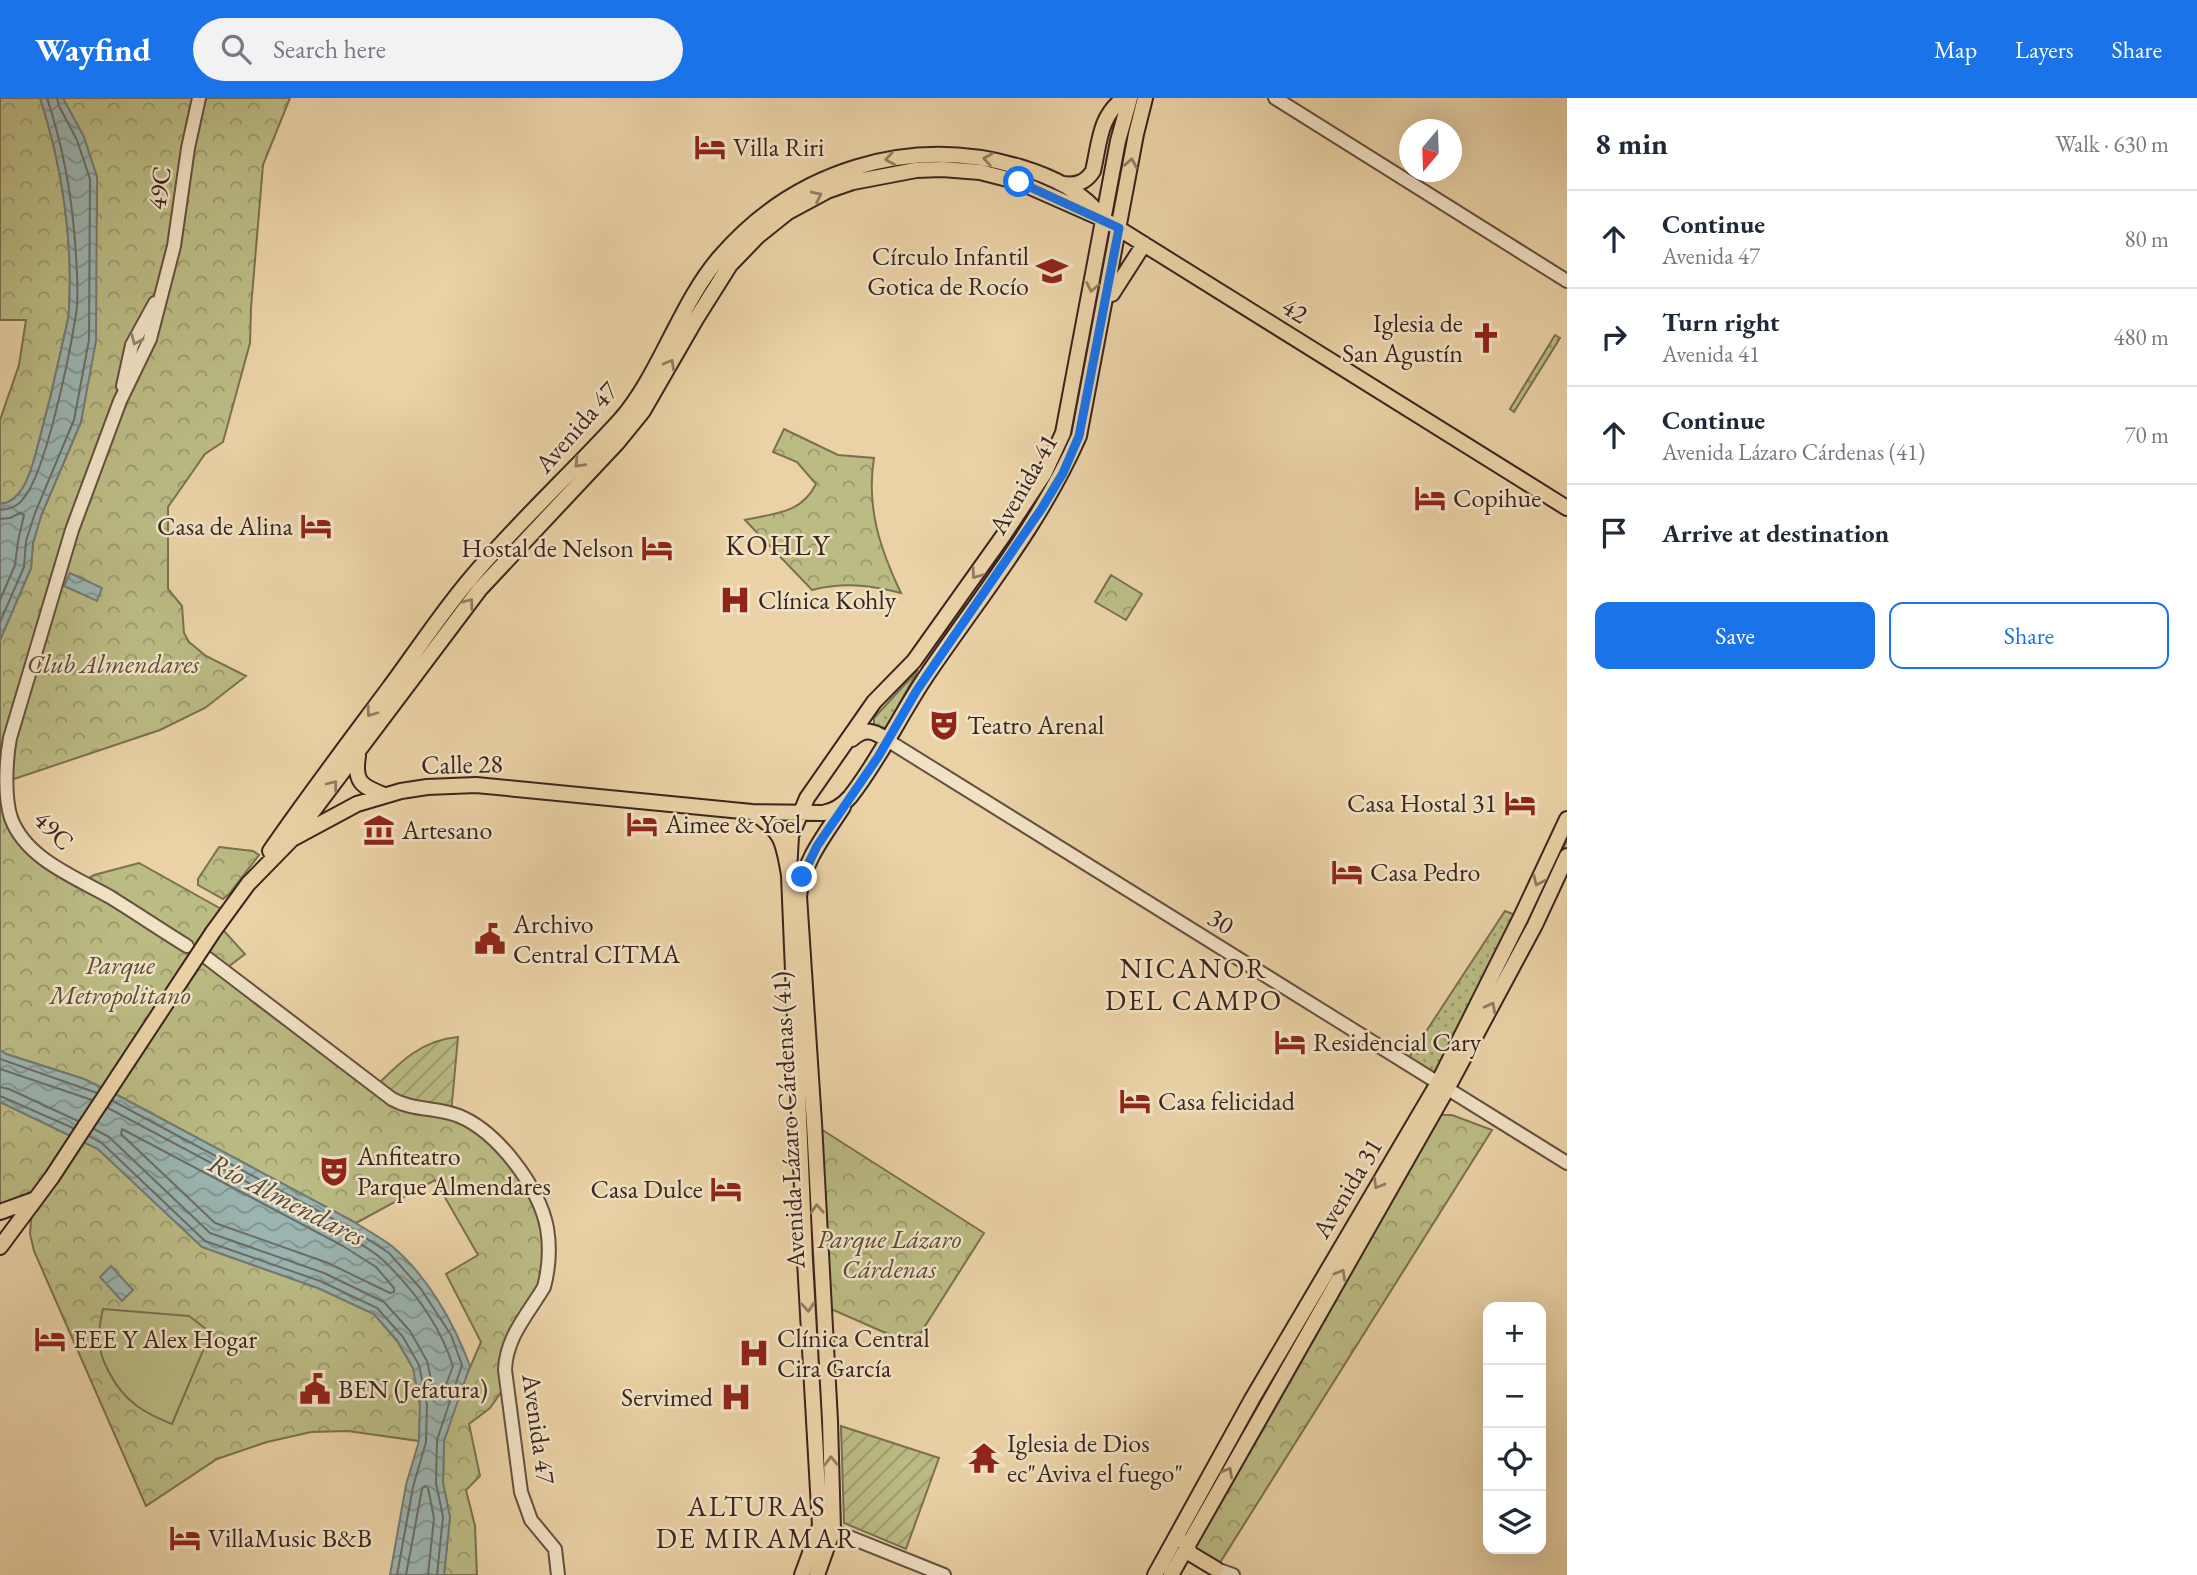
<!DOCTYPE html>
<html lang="en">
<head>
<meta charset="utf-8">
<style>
	body { margin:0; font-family:"EB Garamond",serif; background:#f2f2f3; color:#1f2937 }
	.controls { position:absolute; right:21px; bottom:21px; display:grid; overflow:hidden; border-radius:14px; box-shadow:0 7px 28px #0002 }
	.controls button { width:63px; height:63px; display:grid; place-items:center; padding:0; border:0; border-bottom:2px solid #e0e1e3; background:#fff; color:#1f2937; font:35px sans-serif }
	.compass { position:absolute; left:1399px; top:21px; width:63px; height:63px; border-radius:50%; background:#fff; box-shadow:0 7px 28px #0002; rotate:199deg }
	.stop { position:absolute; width:21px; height:21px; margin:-16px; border:5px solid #1a73e8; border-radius:50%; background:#fff }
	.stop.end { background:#1a73e8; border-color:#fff; box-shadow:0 2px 7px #0008 }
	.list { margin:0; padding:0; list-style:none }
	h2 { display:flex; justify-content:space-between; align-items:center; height:91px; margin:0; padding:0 28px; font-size:30px }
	h2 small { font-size:23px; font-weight:400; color:#747a83 }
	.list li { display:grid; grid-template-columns:46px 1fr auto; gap:21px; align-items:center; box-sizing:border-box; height:98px; padding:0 28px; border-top:2px solid #e0e1e3 }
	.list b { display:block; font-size:26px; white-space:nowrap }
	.list p { margin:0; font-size:23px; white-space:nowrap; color:#747a83 }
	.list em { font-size:23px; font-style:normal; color:#747a83 }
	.actions { display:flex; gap:14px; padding:21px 28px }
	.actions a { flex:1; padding:16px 0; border:2px solid #1a73e8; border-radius:14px; text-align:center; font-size:24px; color:#1a73e8 }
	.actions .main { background:#1a73e8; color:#fff }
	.icon { flex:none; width:38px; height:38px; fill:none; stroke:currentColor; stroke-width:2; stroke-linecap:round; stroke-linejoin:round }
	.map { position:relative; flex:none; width:1567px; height:1477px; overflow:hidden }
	header { display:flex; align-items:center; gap:42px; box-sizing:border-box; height:98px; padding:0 35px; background:#1a73e8; color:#fff }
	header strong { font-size:33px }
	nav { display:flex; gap:38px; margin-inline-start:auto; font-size:24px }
	.search { width:490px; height:63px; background:#f2f2f3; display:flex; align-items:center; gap:18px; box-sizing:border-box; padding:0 24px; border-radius:38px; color:#747a83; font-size:26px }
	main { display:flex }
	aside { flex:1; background:#fff }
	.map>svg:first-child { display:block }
	.grass { fill:url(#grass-dots); stroke:#7a7050; stroke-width:2 }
	.forest { fill:url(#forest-crowns); stroke:#7a7050; stroke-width:2 }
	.garden { fill:url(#garden-furrows); stroke:#7a7050; stroke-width:2 }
	.pitch { fill:#bbbb84; stroke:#7a7050; stroke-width:2 }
	.water { fill:url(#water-waves); stroke:#747b76; stroke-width:2 }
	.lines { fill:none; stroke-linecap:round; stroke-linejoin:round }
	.shore { stroke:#6a6d67; stroke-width:2 }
	.minor-casing { stroke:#66503f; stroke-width:16 }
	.major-casing { stroke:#3a251d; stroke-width:18 }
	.minor { stroke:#f1e2c5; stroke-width:12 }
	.major { stroke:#ead2a6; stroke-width:14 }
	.major-bridge-casing { stroke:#3a251d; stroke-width:18; stroke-linecap:butt }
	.major-bridge { stroke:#ead2a6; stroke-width:14 }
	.oneway { stroke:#927c62 }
	.oneway2 { stroke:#968471 }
	.route { stroke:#1a73e8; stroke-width:9 }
	.labels { text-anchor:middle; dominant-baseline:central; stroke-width:5; stroke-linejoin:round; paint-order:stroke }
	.poi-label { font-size:26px; fill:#3a251d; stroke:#f1e2c5; text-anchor:start }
	.street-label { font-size:26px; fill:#3a251d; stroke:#f1e2c5 }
	.park-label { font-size:26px; font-style:italic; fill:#5a4a37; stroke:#f1e2c5 }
	.neighbourhood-label { font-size:28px; letter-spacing:2px; fill:#3a251d; stroke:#f1e2c5 }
	.water-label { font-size:28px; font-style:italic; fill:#524942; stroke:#f1e2c5 }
</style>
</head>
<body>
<header>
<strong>Wayfind</strong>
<div class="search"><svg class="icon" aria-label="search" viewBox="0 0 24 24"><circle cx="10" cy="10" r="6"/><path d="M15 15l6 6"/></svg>Search here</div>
<nav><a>Map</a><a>Layers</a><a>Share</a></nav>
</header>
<main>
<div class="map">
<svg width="1567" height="1477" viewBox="0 0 1567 1477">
	<defs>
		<pattern id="grass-dots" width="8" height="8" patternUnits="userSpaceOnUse" patternTransform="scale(1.75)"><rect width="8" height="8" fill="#bbbb84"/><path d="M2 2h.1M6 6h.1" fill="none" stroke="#99986b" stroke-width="1.8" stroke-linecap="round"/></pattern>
		<pattern id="forest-crowns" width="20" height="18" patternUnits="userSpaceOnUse" patternTransform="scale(1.75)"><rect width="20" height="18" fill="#bbbb84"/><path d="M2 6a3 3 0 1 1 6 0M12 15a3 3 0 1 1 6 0" fill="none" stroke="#99986b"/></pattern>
		<pattern id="garden-furrows" width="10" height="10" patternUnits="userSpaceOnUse" patternTransform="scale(1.75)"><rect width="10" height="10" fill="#bbbb84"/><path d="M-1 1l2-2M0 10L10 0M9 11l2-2" fill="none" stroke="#99986b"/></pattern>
		<pattern id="water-waves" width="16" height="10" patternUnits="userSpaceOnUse" patternTransform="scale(1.75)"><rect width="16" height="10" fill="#9bb5b1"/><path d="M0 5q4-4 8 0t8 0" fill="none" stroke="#7f938f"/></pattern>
	</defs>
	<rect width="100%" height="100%" fill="#ead2a6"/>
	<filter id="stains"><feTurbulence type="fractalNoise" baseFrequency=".00286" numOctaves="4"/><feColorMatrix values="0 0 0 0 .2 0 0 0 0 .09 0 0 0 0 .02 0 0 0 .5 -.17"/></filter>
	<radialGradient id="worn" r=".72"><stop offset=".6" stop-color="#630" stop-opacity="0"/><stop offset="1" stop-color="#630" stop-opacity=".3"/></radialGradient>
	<path class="grass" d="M1555,237L1560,240L1514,314L1510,311Z
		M918,572L888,626L885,630L874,627V620Z
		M1567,734V743L1485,912L1484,905Z
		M1505,813L1521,819L1438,985L1406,964Z
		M1375,1101C1316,1216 1248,1325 1186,1438L1185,1433Z"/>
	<path class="forest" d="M0,0H40C62,67 73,141 69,211C69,223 64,236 62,248C55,281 47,314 38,347C33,366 25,404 0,406V322L19,267L26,222H0Z
		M63,0H290L263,67L251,210L250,245L223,344L205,356L168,409V491L182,508L184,535L189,544L206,558L246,578L205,610L160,632L8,683L17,732L82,784L94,777L139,765L223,812L215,823L245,856L224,872L374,990L483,1032L540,1107L546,1179L518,1230L506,1287L490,1310L469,1326L480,1378L466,1392L475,1428L477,1477H444L450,1419L443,1385L444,1343L459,1295L481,1244L446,1176L478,1157L435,1082L356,1125L119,998L84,981L6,956L0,952V542L31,470L33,445L41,418L81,324L97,112V79Z
		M784,331L838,357L874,360C866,409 880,451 901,495C870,487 843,484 812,492L745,422C775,415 801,416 816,386L797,364L773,354Z
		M1111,477L1142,496L1126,522L1095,504Z
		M219,749L253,753L259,757L229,796L223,801L198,787V781Z
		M0,1004L98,1051L202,1149L318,1190L374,1216L397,1243L413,1270L420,1307L419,1343L348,1333L311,1334L267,1344L217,1361L146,1408L34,1153L30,1136L32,1107L0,1114Z
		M1433,1017H1452L1492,1032L1216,1471L1186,1450Z
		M813,1026L984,1135L913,1247L822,1207Z"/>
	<path class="garden" d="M458,939L451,1016L374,990C399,965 421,942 458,939Z
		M841,1328L939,1360L906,1451L844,1425Z"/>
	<path class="pitch" d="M103,1211L189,1218L206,1231L208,1241L172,1326C144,1315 124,1303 110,1276C103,1263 99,1253 99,1239C99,1230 101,1220 103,1211Z"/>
	<path class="water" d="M40,0H63L84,39L97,79L96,243L81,324L41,418L33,445L31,470L0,542V406C25,404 33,366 38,347C47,314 55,281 62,248C64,236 69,223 69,211C73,141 62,67 40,0Z
		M70,475L102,490L97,503L64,488Z
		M0,952L6,956L84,981L119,998L356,1125C368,1133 382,1140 393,1149C428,1179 454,1225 470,1268L444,1343L443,1385L450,1419L444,1477H390L406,1387L419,1343L420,1307L413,1270L397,1242L374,1216L318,1190L202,1149L98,1051L0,1004Z
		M111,1168L133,1192L122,1203L100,1179Z"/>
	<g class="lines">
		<path class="shore" d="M0,412C8,412 18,408 23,401C46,375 70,255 76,216C79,198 77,176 76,158C73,104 64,51 47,0
			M0,421L10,420L20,415L24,417L18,443L15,467L0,502
			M0,524L24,469L26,443L35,415L74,322L89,242L90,81L77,42L59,8L57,0
			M0,961L97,995
			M0,971L92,1002
			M0,989L9,991L78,1023
			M0,998L73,1030
			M113,1003L352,1131L389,1155L421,1191L451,1237L462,1267L437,1342L436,1385L443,1419L437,1477
			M94,1031L109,1039L210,1135L324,1175L384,1204L410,1233L427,1263L435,1299L441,1300L453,1268C440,1228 414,1192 384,1163C374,1153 360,1146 348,1138L108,1010
			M122,1031L343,1148L376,1169L394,1190V1194L390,1195L328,1165L215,1125L121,1036Z
			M89,1038L103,1046L205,1143L320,1183L377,1210L403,1239L419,1267L427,1307L426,1344L413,1389L397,1477
			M406,1477L422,1391L425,1388L428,1390L434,1420L428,1477"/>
		<defs>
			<path id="minor" d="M1275,0L1567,183
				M123,288L132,247L155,205
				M887,642L1567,1065
				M187,848C161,832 136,815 110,799C75,779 26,761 11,720C4,699 6,661 10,640L72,432L120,303L150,241L174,148L188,50L199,0
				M207,860L392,1001C413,1013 437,1009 459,1018C498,1034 539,1089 547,1130C550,1148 549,1170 544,1189C528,1216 506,1239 505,1272L521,1394L531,1422L555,1451L558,1477
				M824,1429L944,1477
				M1216,1471L1233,1477"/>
			<path id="major" d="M1063,86C1077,88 1086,84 1093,73C1100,43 1099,19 1124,0
				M1112,196L1144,146
				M852,641C865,629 874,633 887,642
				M358,658C354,684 361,688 384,697
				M754,715C783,735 783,743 789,777L805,1163L820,1428L802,1477
				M292,741L480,491L617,345L643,313L696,221L730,167L758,138L788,114L827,93L853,84L916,72L942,71L980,74L1019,84L1105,122L1567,410
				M270,753C308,698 349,644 389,590C416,554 441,515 470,481C517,425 572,375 621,321C660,276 680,205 720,159C794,73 909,36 1020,69C1053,79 1082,93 1104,121
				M789,773L791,738L807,700L874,604L914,563L1003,438L1044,376L1063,335L1118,43L1130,0
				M213,834L248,786L292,741L357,706L401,693L427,689L476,687L752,714L823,715C834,713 843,707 850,699C880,661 900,617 927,577C980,499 1041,425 1079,338L1136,36L1145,0
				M0,1114L33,1102
				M0,1149L52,1079L86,1027
				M1184,1444L1191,1456L1216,1471
				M817,1477L833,1432L830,1323L814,1025L799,798C803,764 824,738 843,709
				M1155,1477L1252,1301L1438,985L1521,819L1567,721
				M1171,1477L1447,991L1535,827L1567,758"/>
		</defs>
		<use href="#minor" class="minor-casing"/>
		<use href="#major" class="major-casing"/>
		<use href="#minor" class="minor"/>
		<use href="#major" class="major"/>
		<defs>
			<path id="major-bridge" d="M86,1027L213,834"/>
		</defs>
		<use href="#major-bridge" class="major-bridge-casing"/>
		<use href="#major-bridge" class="major-bridge"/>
	</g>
	<defs><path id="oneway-chevron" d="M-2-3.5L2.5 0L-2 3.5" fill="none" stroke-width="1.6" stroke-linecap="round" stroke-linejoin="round" transform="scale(1.75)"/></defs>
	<g class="oneway">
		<use href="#oneway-chevron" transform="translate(890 61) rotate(170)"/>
		<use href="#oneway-chevron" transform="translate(988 61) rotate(-170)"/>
		<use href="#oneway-chevron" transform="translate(1131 65) rotate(-80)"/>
		<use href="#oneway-chevron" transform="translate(817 98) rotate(-26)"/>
		<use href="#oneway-chevron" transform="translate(1092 189) rotate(101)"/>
		<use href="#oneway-chevron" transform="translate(670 266) rotate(-60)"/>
		<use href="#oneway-chevron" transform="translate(579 365) rotate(133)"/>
		<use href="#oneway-chevron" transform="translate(976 476) rotate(126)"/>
		<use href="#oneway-chevron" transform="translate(469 505) rotate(-53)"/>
		<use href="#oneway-chevron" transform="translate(371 614) rotate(126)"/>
		<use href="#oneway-chevron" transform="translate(333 687) rotate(-52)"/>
		<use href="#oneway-chevron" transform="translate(1538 783) rotate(115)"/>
		<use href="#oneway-chevron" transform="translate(1491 909) rotate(-62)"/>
		<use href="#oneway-chevron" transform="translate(1378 1086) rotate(121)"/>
		<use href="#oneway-chevron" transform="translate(817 1111) rotate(-93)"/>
		<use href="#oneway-chevron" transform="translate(1341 1176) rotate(-60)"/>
		<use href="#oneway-chevron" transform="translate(808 1209) rotate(86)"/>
		<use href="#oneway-chevron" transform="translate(831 1363) rotate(-92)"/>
		<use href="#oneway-chevron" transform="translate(1228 1374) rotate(-61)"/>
	</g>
	<use class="oneway2" href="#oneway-chevron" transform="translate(136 242) rotate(114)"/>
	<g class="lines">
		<path class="route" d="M802,779L817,748L878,659L917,592L1042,410L1063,375L1079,338L1119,130L1019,84"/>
	</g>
	<defs>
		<symbol id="hotel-bare" viewBox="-9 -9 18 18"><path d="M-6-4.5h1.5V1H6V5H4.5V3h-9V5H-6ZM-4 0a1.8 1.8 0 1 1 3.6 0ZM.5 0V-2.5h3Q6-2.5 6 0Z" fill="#8f2418" stroke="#f1e2c5" stroke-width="2.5" paint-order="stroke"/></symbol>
		<symbol id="school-bare" viewBox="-9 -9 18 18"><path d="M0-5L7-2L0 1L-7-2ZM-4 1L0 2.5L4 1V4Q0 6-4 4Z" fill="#8f2418" stroke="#f1e2c5" stroke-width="2.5" paint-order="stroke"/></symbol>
		<symbol id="church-bare" viewBox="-9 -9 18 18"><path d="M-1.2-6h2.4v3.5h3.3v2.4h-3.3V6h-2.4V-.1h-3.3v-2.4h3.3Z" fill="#8f2418" stroke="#f1e2c5" stroke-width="2.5" paint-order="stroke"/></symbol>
		<symbol id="hospital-bare" viewBox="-9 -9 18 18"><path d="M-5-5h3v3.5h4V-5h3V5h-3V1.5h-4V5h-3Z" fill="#8f2418" stroke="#f1e2c5" stroke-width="2.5" paint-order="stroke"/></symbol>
		<symbol id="theatre-bare" viewBox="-9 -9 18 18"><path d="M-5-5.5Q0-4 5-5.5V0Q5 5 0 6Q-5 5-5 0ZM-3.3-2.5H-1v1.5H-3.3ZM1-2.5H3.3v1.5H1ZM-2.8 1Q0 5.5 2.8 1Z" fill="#8f2418" stroke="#f1e2c5" stroke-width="2.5" paint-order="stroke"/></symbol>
		<symbol id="museum-bare" viewBox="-9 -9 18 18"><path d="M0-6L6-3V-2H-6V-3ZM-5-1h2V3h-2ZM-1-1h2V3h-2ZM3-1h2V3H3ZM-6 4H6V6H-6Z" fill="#8f2418" stroke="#f1e2c5" stroke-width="2.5" paint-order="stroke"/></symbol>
		<symbol id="civic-bare" viewBox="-9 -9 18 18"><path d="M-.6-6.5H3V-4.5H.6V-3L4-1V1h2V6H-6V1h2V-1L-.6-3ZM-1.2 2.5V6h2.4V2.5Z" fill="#8f2418" stroke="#f1e2c5" stroke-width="2.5" paint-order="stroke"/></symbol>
		<symbol id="temple-bare" viewBox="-9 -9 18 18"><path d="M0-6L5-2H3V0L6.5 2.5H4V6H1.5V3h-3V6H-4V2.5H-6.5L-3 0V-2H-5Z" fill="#8f2418" stroke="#f1e2c5" stroke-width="2.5" paint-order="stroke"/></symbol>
	</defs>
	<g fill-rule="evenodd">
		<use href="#hotel-bare" x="688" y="27" width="44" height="44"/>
		<use href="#school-bare" x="1030" y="151" width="44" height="44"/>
		<use href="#church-bare" x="1464" y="218" width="44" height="44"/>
		<use href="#hotel-bare" x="1408" y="378" width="44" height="44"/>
		<use href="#hotel-bare" x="294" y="406" width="44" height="44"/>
		<use href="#hotel-bare" x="635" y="428" width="44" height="44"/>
		<use href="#hospital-bare" x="713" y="480" width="44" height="44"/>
		<use href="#theatre-bare" x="922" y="605" width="44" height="44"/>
		<use href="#hotel-bare" x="1498" y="683" width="44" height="44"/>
		<use href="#hotel-bare" x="620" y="704" width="44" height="44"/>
		<use href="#museum-bare" x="357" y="710" width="44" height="44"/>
		<use href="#hotel-bare" x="1325" y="752" width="44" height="44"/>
		<use href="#civic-bare" x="468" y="819" width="44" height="44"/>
		<use href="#hotel-bare" x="1268" y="922" width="44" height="44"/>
		<use href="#hotel-bare" x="1113" y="981" width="44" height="44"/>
		<use href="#theatre-bare" x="312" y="1051" width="44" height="44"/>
		<use href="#hotel-bare" x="704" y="1069" width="44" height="44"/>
		<use href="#hotel-bare" x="28" y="1219" width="44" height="44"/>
		<use href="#hospital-bare" x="732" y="1233" width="44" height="44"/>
		<use href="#civic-bare" x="293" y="1269" width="44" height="44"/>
		<use href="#hospital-bare" x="714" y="1277" width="44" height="44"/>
		<use href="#temple-bare" x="962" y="1338" width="44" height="44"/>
		<use href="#hotel-bare" x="163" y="1418" width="44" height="44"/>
	</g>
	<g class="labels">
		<g class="poi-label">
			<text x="733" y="49">Villa Riri</text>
			<text x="1029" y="158" text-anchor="end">Círculo Infantil<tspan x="1029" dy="30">Gotica de Rocío</tspan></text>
			<text x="1463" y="225" text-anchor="end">Iglesia de<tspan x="1463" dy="30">San Agustín</tspan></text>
			<text x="1453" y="400">Copihue</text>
			<text x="293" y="428" text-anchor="end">Casa de Alina</text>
			<text x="634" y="450" text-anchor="end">Hostal de Nelson</text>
			<text x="758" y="502">Clínica Kohly</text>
			<text x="967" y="627">Teatro Arenal</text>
			<text x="1497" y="705" text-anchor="end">Casa Hostal 31</text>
			<text x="665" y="726">Aimee &amp; Yoel</text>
			<text x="402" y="732">Artesano</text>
			<text x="1370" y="774">Casa Pedro</text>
			<text x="513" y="826">Archivo<tspan x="513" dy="30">Central CITMA</tspan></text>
			<text x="1313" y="944">Residencial Cary</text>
			<text x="1158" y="1003">Casa felicidad</text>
			<text x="357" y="1058">Anfiteatro<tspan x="357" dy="30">Parque Almendares</tspan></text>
			<text x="703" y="1091" text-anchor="end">Casa Dulce</text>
			<text x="777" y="1240">Clínica Central<tspan x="777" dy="30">Cira García</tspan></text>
			<text x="73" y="1241">EEE Y Alex Hogar</text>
			<text x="338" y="1291">BEN (Jefatura)</text>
			<text x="713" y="1299" text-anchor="end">Servimed</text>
			<text x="1007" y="1345">Iglesia de Dios<tspan x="1007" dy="30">ec"Aviva el fuego"</tspan></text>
			<text x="208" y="1440">VillaMusic B&amp;B</text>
		</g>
		<g class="street-label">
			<text transform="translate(159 90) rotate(-82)">49C</text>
			<text transform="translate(1295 212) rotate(32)">42</text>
			<text transform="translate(576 329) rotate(-49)">Avenida 47</text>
			<text transform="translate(1023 386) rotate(-60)">Avenida 41</text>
			<text transform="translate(462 666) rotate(-1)">Calle 28</text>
			<text transform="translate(54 732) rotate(45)">49C</text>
			<text transform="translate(1221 823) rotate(32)">30</text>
			<text transform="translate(788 1022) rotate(-93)">Avenida Lázaro Cárdenas (41)</text>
			<text transform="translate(1347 1090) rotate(-59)">Avenida 31</text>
			<text transform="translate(539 1331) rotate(82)">Avenida 47</text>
		</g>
		<g class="park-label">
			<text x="113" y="566">Club Almendares</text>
			<text x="120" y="867">Parque<tspan x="120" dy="30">Metropolitano</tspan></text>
			<text x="889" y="1141">Parque Lázaro<tspan x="889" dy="30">Cárdenas</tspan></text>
		</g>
		<g class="neighbourhood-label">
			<text x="778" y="447">KOHLY</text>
			<text x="1194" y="870">NICANOR<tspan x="1194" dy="32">DEL CAMPO</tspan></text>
			<text x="757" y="1408">ALTURAS<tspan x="757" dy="32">DE MIRAMAR</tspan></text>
		</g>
		<g class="water-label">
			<text transform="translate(287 1101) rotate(27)">Río Almendares</text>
		</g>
	</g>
	<rect width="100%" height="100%" filter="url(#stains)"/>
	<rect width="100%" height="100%" fill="url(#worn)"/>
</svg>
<div class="controls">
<button>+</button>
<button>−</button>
<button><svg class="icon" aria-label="locate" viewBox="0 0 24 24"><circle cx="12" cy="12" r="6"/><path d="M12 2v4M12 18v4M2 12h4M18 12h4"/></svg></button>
<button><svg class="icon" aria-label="layers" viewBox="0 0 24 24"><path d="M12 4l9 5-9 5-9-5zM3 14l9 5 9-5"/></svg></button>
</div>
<svg class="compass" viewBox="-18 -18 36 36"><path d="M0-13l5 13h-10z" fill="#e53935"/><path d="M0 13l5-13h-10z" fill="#747a83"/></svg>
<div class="stop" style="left:1019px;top:84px"></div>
<div class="stop end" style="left:802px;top:779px"></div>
</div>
<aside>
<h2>8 min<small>Walk · 630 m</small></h2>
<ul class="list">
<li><svg class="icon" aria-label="ahead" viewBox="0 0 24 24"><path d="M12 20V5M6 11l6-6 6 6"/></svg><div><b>Continue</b><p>Avenida 47</p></div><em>80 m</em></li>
<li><svg class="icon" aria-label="right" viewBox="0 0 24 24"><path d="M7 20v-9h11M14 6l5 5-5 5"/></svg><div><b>Turn right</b><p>Avenida 41</p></div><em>480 m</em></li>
<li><svg class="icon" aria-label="ahead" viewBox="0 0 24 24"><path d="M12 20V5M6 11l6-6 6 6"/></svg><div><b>Continue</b><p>Avenida Lázaro Cárdenas (41)</p></div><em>70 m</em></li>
<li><svg class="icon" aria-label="arrive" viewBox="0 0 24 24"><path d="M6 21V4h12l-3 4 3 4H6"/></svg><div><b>Arrive at destination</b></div></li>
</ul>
<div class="actions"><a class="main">Save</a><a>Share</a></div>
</aside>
</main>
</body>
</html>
